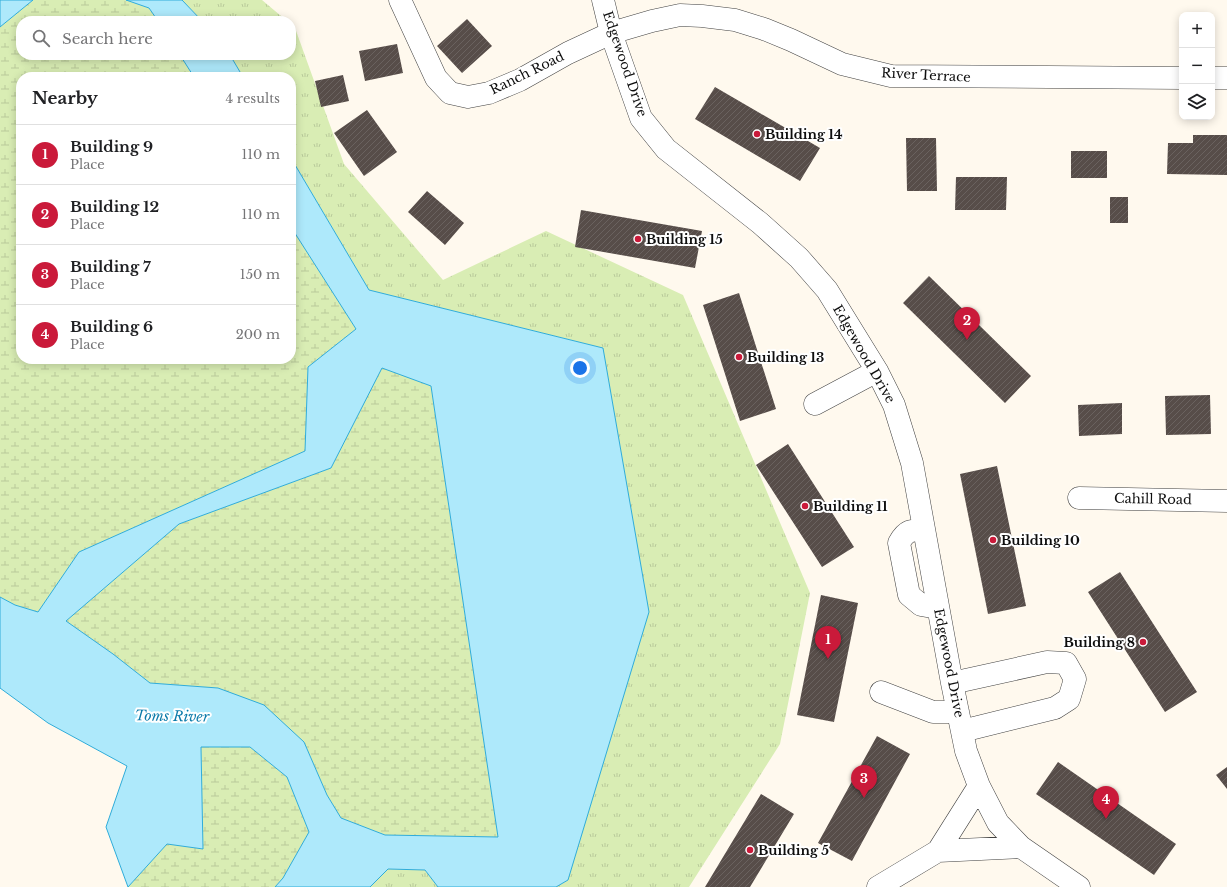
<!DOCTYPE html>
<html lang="en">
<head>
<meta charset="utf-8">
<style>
	body { margin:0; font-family:"Libre Baskerville",serif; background:#f2f2f2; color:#202124 }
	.controls { position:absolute; right:12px; top:12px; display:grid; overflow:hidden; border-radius:8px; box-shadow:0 2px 10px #0003 }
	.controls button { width:36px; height:36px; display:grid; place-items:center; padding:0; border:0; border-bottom:1px solid #e0e0e0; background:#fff; color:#202124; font:20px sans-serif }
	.you { position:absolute; left:580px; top:368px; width:14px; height:14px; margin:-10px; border:3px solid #fff; border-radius:50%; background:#1a73e8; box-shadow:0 0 0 6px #1a73e833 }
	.badge { display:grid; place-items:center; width:26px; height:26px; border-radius:50%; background:#ca1a3a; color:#fff; font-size:13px; font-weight:700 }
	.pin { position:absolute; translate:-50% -33px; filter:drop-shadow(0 1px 2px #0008) }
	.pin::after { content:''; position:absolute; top:21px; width:14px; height:12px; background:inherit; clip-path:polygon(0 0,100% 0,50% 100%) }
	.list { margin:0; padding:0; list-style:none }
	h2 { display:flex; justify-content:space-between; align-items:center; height:52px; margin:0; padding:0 16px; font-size:17px }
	h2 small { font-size:13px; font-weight:400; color:#757577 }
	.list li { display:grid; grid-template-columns:26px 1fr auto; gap:12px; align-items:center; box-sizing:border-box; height:60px; padding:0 16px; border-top:1px solid #e0e0e0 }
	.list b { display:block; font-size:15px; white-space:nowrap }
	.list p { margin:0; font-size:13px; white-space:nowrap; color:#757577 }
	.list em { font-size:13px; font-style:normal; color:#757577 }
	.icon { flex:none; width:22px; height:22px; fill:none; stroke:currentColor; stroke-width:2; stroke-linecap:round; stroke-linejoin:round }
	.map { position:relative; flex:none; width:1227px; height:887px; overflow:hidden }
	.search { position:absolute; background:#fff; box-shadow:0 2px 10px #0003; left:16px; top:16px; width:280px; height:44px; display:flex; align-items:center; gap:10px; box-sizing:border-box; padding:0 14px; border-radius:16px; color:#757577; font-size:15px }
	.panel { position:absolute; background:#fff; box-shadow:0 2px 10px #0003; left:16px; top:72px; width:280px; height:292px; border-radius:16px }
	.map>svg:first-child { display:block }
	.grass { fill:url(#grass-tufts) }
	.wetland { fill:url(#wetland-marsh) }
	.water { fill:#aee9fb; stroke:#2facd9; fill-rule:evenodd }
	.building { fill:url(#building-hatch) }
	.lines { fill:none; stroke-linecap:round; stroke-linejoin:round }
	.minor-casing { stroke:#414141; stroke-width:23 }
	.minor { stroke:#fff; stroke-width:22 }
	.poi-dot { fill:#ca1a3a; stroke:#fff; stroke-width:1.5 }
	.labels { text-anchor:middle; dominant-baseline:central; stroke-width:4; stroke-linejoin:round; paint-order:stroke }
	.street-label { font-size:13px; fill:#0e0e0e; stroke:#fff }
	.poi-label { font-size:13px; font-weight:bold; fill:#0e0e0e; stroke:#fff; text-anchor:start }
	.water-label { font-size:14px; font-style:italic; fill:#0c7baa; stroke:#fff }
</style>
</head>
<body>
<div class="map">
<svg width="1227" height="887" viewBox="0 0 1227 887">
	<defs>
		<pattern id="grass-tufts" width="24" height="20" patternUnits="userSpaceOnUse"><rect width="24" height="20" fill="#d9edb4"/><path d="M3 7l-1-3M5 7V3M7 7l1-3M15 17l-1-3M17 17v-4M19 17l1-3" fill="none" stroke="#b9ca9a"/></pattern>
		<pattern id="wetland-marsh" width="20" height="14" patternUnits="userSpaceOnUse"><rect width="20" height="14" fill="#d9edb4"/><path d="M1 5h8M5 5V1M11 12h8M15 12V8" fill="none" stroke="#b9ca9a"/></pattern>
		<pattern id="building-hatch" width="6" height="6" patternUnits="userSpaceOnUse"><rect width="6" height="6" fill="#574d49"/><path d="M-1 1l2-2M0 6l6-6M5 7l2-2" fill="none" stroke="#6a625f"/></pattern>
	</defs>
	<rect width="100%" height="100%" fill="#fff9ee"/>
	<path class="grass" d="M182,0H262L287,21H202Z
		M291,24L295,28L344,164L443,280L546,231L683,295L810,593L780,744L689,887H556L568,880L603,348L369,290L291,158V77H243L230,55H291Z
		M388,869L425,870L438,887H370Z"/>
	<path class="wetland" d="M33,0H126L149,8L158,21H21V55H180L194,77H21V359H291V227L356,329L308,367L305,451L79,552L38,612L15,605L0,597V27Z
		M382,367L431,386L498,837L385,835L341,818L327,795L304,742L218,688L150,683L113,654L66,621L179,524L331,468Z
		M201,747H250L287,777L309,832L283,878L275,887H128L167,843L203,849Z"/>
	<path class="water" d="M0,0H33L0,27Z
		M126,0H182L202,21H158L149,8Z
		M180,55H230L243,77H194Z
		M291,158L369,290L603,348L649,612L568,880L556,887H438L425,870L388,869L370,887H275L283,878L309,832L287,777L250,747H201L203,849L167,844L128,887L106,827L127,766L48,723L0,688V597L15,605L38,612L79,552L305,451L308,367L356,329L291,227ZM382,368L431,386L498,837L385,835L341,818L327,795L304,742L264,705L218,688L150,683L113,654L66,621L179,524L331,468Z"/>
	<path class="building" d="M467,19L492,46L462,73L437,46Z
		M397,44L403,73L365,81L359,51Z
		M343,75L349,101L321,107L315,81Z
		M715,87L820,148L800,181L695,119Z
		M367,110L397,152L364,176L334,133Z
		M1193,135H1227V175L1167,174L1168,143H1193Z
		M906,138H936L937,191H907Z
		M1071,151H1107V178H1071Z
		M956,177H1007L1006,210H955Z
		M427,191L464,223L445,245L408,212Z
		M1110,197H1128V223H1110Z
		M581,210L702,231L695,268L575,247Z
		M929,276L1031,376L1005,403L903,303Z
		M739,293L776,409L740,421L703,305Z
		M1210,395L1211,434L1166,435L1165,396Z
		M1122,403V434L1079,436L1078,405Z
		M788,444L854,547L822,567L756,465Z
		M997,466L1026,606L988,614L960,474Z
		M1120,572L1197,692L1165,712L1088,592Z
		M821,595L858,603L834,722L797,715Z
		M877,736L910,754L852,861L818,843Z
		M1058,762L1176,844L1154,875L1036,794Z
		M1227,767V789L1216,775Z
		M761,794L794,814L750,887H705Z"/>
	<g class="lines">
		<defs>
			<path id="minor" d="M400,0L436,78L450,93L468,97L489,93L520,80L568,53L611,33L652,21L680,15L702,16L735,20L764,29L791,40L842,64L891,76L1182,78
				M603,0L611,33L641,118L666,149L760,223L799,258L827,290L877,371L894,405L912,463L952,683L966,751L979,786L998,823L1021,847L1079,887
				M1212,78H1227
				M815,404L877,371
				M1079,498L1227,501
				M924,530C911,530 906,530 899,543L909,595L921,605L938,608
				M952,683L1047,662L1066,663L1075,679L1069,699L1055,708L962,731
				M881,692L933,712H958
				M938,851L1021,847
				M878,887L938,851L979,786"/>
		</defs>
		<use href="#minor" class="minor-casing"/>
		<use href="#minor" class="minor"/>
	</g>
	<g class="poi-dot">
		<circle cx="757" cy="134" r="4"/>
		<circle cx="638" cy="239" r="4"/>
		<circle cx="739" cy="357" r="4"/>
		<circle cx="805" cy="506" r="4"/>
		<circle cx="993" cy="540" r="4"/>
		<circle cx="1143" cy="642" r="4"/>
		<circle cx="750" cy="850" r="4"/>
	</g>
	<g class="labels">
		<g class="street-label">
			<text transform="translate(625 64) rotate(71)">Edgewood Drive</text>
			<text transform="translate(527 73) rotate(-26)">Ranch Road</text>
			<text transform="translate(926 75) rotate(3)">River Terrace</text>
			<text transform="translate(864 354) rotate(60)">Edgewood Drive</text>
			<text transform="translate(1153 499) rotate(1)">Cahill Road</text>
			<text transform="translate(949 663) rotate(79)">Edgewood Drive</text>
		</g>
		<g class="poi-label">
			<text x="765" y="134">Building 14</text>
			<text x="646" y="239">Building 15</text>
			<text x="747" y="357">Building 13</text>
			<text x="813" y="506">Building 11</text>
			<text x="1001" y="540">Building 10</text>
			<text x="1135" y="642" text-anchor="end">Building 8</text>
			<text x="758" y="850">Building 5</text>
		</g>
		<g class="water-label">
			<text transform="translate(172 716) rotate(1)">Toms River</text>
		</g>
	</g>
</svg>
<div class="controls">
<button>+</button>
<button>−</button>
<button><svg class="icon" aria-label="layers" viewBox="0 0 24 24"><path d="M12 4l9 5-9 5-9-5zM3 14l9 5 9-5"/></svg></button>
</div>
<div class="you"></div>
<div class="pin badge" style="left:828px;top:659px">1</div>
<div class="pin badge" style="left:967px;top:340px">2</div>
<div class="pin badge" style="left:864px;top:798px">3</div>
<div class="pin badge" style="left:1106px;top:819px">4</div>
<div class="search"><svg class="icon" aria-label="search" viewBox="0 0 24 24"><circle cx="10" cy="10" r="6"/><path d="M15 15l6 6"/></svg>Search here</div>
<section class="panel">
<h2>Nearby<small>4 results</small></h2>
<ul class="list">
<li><span class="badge">1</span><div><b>Building 9</b><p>Place</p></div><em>110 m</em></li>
<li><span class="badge">2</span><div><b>Building 12</b><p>Place</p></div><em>110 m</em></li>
<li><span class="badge">3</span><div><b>Building 7</b><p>Place</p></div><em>150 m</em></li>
<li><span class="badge">4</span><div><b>Building 6</b><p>Place</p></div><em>200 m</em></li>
</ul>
</section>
</div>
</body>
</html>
